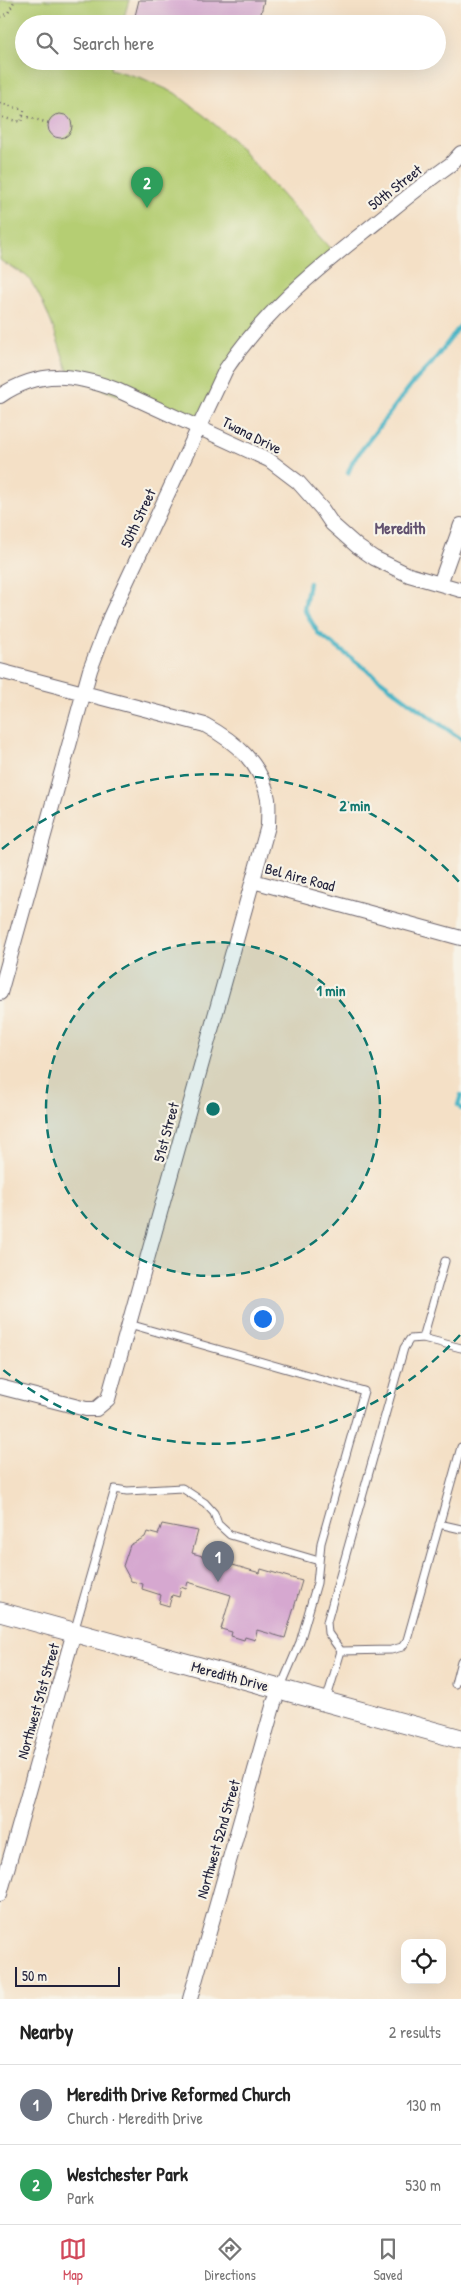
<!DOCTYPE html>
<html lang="en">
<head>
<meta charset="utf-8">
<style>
	body { margin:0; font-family:"Patrick Hand",sans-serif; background:#f6f6f6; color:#222 }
	.controls { position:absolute; right:15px; bottom:15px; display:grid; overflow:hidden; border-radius:10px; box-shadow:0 5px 20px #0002 }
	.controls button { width:45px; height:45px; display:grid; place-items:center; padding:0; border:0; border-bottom:1px solid #e0e0e0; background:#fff; color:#222; font:25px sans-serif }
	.scale { position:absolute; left:15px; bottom:12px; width:105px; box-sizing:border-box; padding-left:5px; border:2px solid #22223b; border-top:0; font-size:14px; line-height:18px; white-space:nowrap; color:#22223b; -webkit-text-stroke:4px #f7f3e8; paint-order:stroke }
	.you { position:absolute; left:262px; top:1318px; width:18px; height:18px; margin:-12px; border:4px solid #fff; border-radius:50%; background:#1a73e8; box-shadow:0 0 0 8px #1a73e833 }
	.badge { display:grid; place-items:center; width:32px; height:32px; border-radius:50%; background:#d1495b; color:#fff; font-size:16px; font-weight:700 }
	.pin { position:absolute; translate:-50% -41px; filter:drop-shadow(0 1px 2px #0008) }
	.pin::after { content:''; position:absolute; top:26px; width:18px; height:15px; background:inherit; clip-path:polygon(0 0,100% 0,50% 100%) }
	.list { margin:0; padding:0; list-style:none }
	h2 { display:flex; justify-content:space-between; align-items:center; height:65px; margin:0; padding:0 20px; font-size:21px }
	h2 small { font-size:16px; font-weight:400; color:#767676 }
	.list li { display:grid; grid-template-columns:32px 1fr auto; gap:15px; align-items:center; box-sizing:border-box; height:80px; padding:0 20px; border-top:1px solid #e0e0e0 }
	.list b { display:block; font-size:19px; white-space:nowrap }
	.list p { margin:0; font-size:16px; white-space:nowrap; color:#767676 }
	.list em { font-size:16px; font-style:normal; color:#767676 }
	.icon { flex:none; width:28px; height:28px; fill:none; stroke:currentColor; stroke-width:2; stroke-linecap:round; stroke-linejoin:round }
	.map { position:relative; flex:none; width:461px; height:1999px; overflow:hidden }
	.search { position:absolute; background:#fff; box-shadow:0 5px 20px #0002; left:15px; right:15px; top:15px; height:55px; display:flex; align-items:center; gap:12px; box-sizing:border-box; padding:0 18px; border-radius:28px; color:#767676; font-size:19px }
	.sheet { height:225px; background:#fff }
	nav { display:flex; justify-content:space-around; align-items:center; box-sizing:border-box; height:70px; border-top:1px solid #e0e0e0; background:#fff; font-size:14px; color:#767676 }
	nav a { display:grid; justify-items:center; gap:2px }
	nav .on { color:#d1495b }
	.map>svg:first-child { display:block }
	.green { fill:#b5ce73; stroke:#6c7857 }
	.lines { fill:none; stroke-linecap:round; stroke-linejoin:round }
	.stream { stroke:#48b4c5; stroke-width:4.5 }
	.building { fill:#d6a8d0 }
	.lane-casing { stroke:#6c646c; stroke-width:9 }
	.street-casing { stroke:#6c646c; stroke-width:16 }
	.secondary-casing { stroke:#6c646c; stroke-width:21 }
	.path { stroke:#6c646c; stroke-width:2.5; stroke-dasharray:1 4; stroke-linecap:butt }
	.lane { stroke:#fff; stroke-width:7 }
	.street { stroke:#fff; stroke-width:14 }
	.secondary { stroke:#fff; stroke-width:19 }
	.ring { fill:none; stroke:#0f766e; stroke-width:2.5; stroke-dasharray:9 6 }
	.labels { text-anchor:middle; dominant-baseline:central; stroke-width:4.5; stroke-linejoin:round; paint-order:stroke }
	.street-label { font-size:15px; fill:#22223b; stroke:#f7f3e8 }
	.neighbourhood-label { font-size:16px; font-weight:bold; fill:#61516f; stroke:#f7f3e8 }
	.centre { fill:#0f766e; stroke:#f7f3e8; stroke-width:2.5 }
	.ring-label { font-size:15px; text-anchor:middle; font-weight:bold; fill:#0f766e; stroke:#f7f3e8; stroke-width:4.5; stroke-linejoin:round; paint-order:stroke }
</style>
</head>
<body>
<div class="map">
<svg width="461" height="1999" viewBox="0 0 461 1999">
	<rect width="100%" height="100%" fill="#f7f3e8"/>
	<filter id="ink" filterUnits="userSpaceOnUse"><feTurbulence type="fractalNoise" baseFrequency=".02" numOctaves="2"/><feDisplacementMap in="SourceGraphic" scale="10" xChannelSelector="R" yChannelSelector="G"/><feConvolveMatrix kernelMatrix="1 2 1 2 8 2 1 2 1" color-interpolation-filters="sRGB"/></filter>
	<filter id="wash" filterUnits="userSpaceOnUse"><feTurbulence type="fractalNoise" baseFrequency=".0096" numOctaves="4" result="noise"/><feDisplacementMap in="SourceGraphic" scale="20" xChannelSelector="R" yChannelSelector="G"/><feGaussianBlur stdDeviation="1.12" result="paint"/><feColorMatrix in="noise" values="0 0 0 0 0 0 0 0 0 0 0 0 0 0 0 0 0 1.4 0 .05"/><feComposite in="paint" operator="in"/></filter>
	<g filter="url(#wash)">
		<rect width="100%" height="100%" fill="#f4e0c6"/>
		<path class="green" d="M0,0H129L122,24H24V61H112L110,69L142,78L175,93L206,117L233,140L335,254L243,344L198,426L70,377C59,346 48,305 29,279C23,271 8,267 0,260Z"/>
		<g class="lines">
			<path class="stream" d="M348,473L353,461L411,385L432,363L461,325
				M309,583L304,609L318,633L416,707L461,739
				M461,1095L458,1105L461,1109"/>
		</g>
		<g id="blocks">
			<path class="building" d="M139,0H264L260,18L254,16L253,24H133Z
				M48 126a12 12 0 1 1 24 0a12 12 0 1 1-24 0Z
				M162,1524L198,1531L192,1553L260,1573L261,1569L302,1581L285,1638L257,1630L255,1640L245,1637L244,1640L231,1636L232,1632L221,1629L231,1595L188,1582L186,1589L181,1587L179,1597L172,1595L169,1606L159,1603L161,1595L142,1589L143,1584L131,1581L123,1566L130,1545L145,1537L147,1532L158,1535Z"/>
		</g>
	</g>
	<g filter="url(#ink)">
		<use href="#blocks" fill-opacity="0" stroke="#6c646c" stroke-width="1"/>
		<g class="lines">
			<defs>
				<path id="lane" d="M129,1324L364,1391L321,1543L317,1583L300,1642L280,1689
					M423,1338L445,1261
					M461,1348L423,1338L410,1339L404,1348L327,1622L328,1633L341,1651L391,1650L402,1647L407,1640L461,1447
					M439,1524L461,1529
					M74,1632L115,1489L127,1491L182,1488L205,1503L214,1513L218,1524L230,1535L319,1561
					M455,1684L461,1661
					M326,1701L341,1651"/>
				<path id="street" d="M0,396C40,369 74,374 117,390L269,460L298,482L322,509L332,524L358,547L374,558L409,575L461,590
					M440,584L461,525
					M0,671L205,725C234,741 262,763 268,799C269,807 268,817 268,826L108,1399L96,1409H86L0,1387
					M253,881L461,938
					M0,993L90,670L110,617L226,369C263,314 312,273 364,232C393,209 421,185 451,164L461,153
					M0,1894L74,1632
					M190,1999L274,1703L280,1689"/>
				<path id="secondary" d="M0,1612L461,1739"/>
			</defs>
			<use href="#lane" class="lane-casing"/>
			<use href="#street" class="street-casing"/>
			<use href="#secondary" class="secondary-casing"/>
			<path class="path" d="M0,17L8,13L15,0
				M0,103L24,110L21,122L0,117
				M23,116L49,123"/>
			<use href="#lane" class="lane"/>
			<use href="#street" class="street"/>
			<use href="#secondary" class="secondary"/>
		</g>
	</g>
	<circle cx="213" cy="1109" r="167" fill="#0f766e" fill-opacity=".12"/>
	<g class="ring">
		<circle cx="213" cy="1109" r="167"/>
		<path d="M460 1335A335 335 0 0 1 2 1369M2 849A335 335 0 0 1 460 883"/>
	</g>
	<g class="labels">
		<g class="street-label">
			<text transform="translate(395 187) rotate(-38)">50th Street</text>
			<text transform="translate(252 435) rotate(27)">Twana Drive</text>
			<text transform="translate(138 518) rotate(-65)">50th Street</text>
			<text transform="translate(300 877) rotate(15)">Bel Aire Road</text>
			<text transform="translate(166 1132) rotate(-75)">51st Street</text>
			<text transform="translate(230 1676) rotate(15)">Meredith Drive</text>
			<text transform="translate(38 1701) rotate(-74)">Northwest 51st Street</text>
			<text transform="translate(218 1839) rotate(-74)">Northwest 52nd Street</text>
		</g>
		<g class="neighbourhood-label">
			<text x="400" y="528">Meredith</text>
		</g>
	</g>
	<circle cx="213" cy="1109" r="8" class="centre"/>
	<g class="ring-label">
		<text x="355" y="811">2 min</text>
		<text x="331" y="996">1 min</text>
	</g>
</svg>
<div class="controls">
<button><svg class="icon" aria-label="locate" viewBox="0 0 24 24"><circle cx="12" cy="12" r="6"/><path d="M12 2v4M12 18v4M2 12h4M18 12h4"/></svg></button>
</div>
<div class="scale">50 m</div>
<div class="you"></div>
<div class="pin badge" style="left:218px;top:1582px;background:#6b7280">1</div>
<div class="pin badge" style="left:147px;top:208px;background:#2e9e5b">2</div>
<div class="search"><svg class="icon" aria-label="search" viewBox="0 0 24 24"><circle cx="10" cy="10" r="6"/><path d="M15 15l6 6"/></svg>Search here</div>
</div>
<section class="sheet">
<h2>Nearby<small>2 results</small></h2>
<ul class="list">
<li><span class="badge" style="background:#6b7280">1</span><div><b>Meredith Drive Reformed Church</b><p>Church · Meredith Drive</p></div><em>130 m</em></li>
<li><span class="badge" style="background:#2e9e5b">2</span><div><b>Westchester Park</b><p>Park</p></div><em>530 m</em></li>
</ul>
</section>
<nav>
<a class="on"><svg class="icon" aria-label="map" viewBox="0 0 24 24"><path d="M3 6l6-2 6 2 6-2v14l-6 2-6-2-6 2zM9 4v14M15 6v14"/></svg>Map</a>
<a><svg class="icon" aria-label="directions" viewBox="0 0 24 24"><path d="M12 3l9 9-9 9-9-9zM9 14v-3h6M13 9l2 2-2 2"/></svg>Directions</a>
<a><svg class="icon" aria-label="saved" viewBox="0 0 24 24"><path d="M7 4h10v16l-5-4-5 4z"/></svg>Saved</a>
</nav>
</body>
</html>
